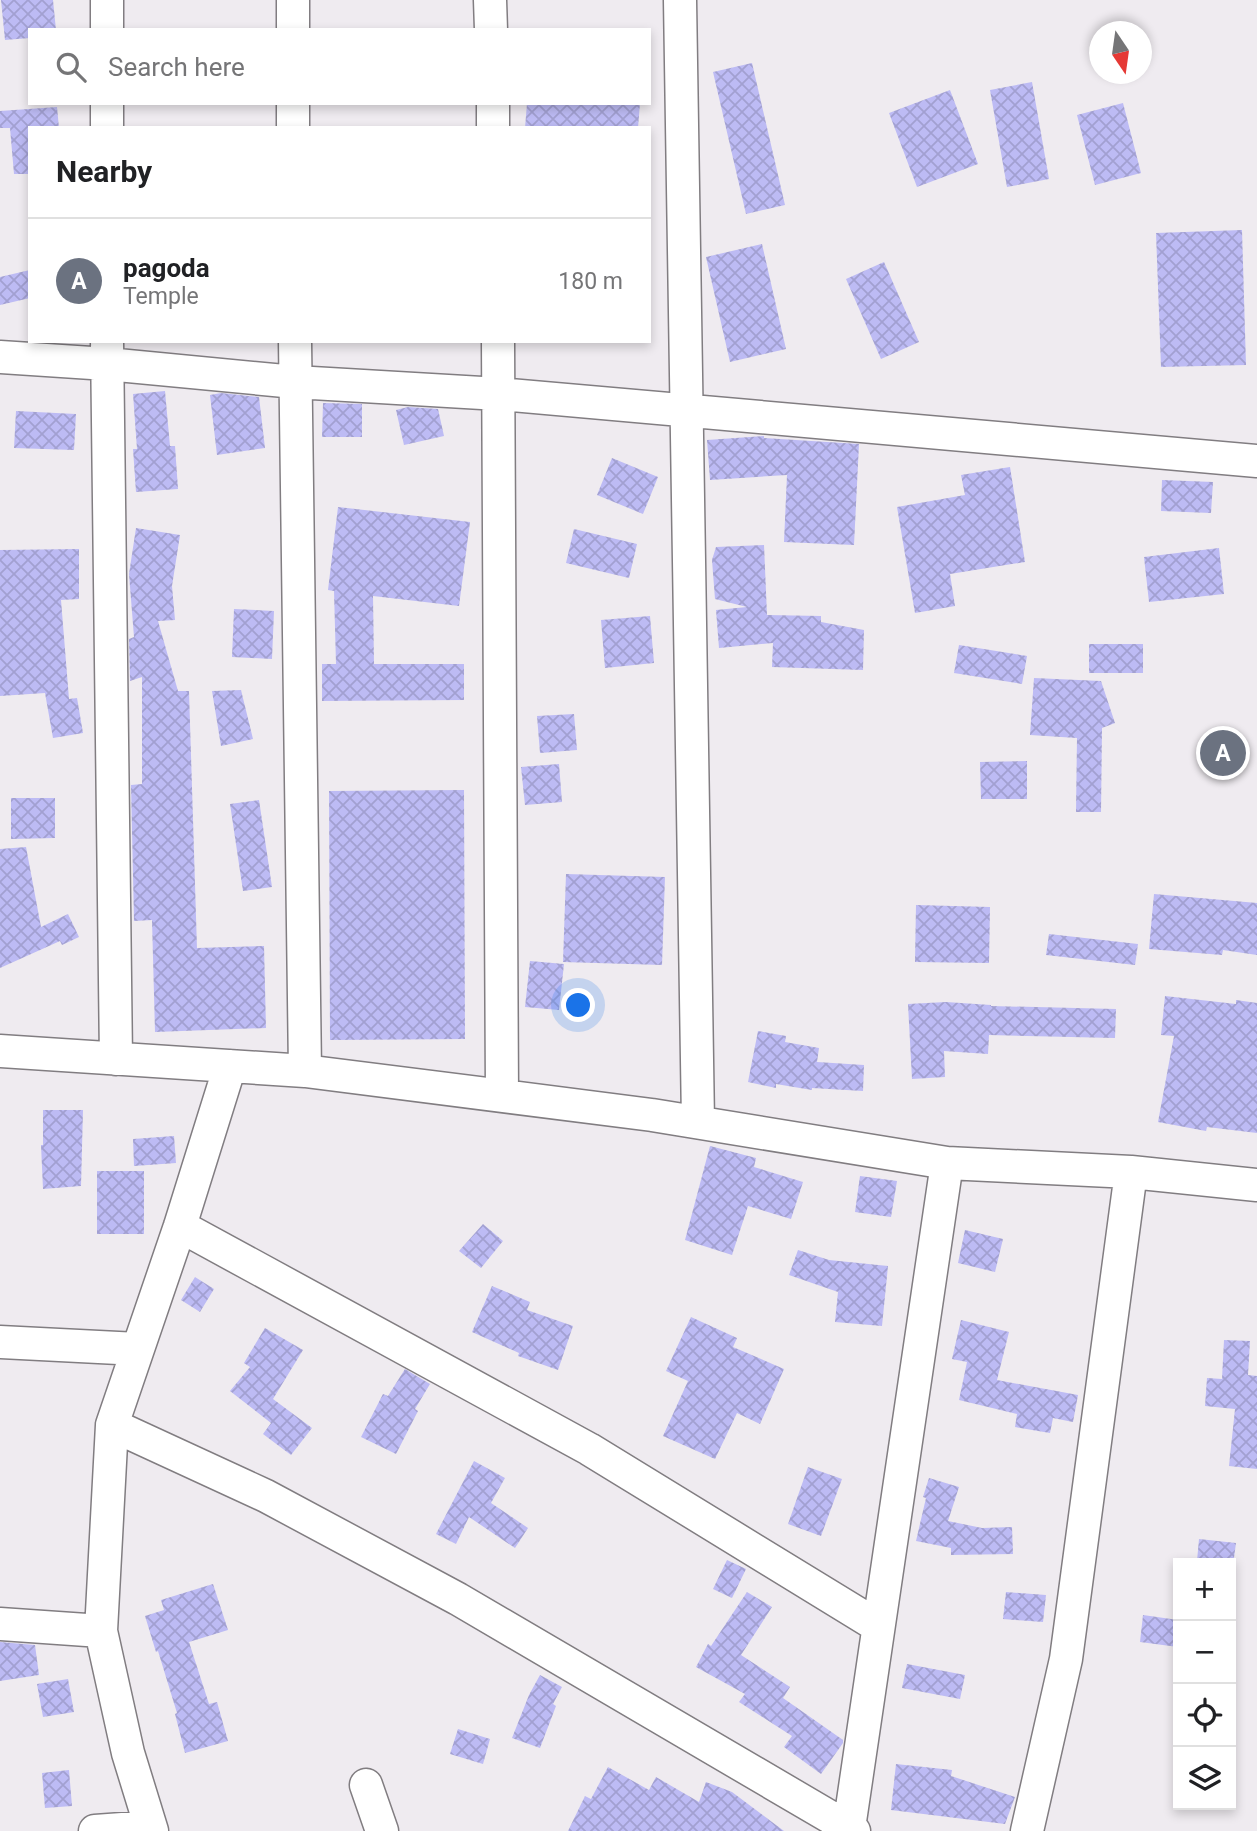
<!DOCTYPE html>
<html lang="en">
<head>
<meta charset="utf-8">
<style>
	body { margin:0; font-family:Roboto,sans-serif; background:#f2f2f2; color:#202124 }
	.controls { position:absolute; right:21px; bottom:21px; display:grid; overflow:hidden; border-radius:0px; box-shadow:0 4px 10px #0003 }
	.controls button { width:63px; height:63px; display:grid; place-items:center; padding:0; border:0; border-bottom:2px solid #e0e0e0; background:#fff; color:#202124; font:35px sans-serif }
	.compass { position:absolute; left:1089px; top:21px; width:63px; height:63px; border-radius:50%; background:#fff; box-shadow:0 4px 10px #0003; rotate:167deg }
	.you { position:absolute; left:579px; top:1006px; width:24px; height:24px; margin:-18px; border:5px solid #fff; border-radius:50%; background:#1a73e8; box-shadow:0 0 0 10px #1a73e833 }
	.badge { display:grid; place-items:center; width:46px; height:46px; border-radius:50%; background:#b45309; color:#fff; font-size:23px; font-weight:700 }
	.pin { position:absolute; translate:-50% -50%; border:4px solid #fff; box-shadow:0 2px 7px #0006 }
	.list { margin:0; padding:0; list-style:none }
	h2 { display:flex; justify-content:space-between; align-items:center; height:91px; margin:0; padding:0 28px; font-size:30px }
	h2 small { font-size:23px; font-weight:400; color:#757577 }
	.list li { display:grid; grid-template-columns:46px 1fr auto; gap:21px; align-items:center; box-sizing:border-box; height:126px; padding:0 28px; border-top:2px solid #e0e0e0 }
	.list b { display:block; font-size:26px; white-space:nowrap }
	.list p { margin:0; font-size:23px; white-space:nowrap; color:#757577 }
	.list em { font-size:23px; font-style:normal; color:#757577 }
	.icon { flex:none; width:38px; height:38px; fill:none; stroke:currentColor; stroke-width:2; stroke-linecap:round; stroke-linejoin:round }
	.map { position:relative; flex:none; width:1257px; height:1831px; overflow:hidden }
	.search { position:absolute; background:#fff; box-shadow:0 4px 10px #0003; left:28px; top:28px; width:623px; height:77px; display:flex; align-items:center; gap:18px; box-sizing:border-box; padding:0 24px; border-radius:0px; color:#757577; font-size:26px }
	.panel { position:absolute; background:#fff; box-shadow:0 4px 10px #0003; left:28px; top:126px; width:623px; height:217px; border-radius:0px }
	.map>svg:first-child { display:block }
	.building { fill:url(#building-cross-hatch) }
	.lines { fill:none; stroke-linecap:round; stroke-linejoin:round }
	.minor-casing { stroke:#817d81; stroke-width:35 }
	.minor { stroke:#fff; stroke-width:32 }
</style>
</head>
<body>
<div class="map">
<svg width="1257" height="1831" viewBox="0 0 1257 1831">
	<defs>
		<pattern id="building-cross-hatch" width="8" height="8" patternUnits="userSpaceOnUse" patternTransform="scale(1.75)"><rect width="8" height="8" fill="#bdbbf4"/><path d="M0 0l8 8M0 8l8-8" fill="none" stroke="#a2a0d1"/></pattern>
	</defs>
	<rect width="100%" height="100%" fill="#efebf0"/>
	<path class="building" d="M1,0H53L56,30H30V38L5,40Z
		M752,63L785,205L746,214L713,72Z
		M1032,82L1049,179L1007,187L990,90Z
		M950,90L978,164L917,187L889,113Z
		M527,103H640L638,128H525Z
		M1123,103L1141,173L1095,185L1077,115Z
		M57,107L59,128H30V174H14L10,128H0V111Z
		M1242,230L1246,365L1161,367L1156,233Z
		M762,244L786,349L730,362L706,257Z
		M884,262L919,342L881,359L846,279Z
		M30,270V298L0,305V277Z
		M165,391L170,446H175L178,489L136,492L133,449H137L133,394Z
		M221,393L259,397L265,448L217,455L210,395Z
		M323,403L362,404V437H322Z
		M408,407L438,409L444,436L404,445L396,410Z
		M16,411L76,414L74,450L14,448Z
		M764,436V438L859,444L854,545L784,542L787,475L710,480L707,440Z
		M612,458L658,477L643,514L597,495Z
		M1010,467L1025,562L950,574L955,606L915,613L897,507L965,495L961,475Z
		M1162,480L1213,482L1211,513L1161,511Z
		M338,507L470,522L459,606L373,596L374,664H464V700L322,701V664H336L334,591L328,590Z
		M136,528L180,535L172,586L175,620L158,621L178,691H189L197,948L264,946L266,1028L155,1032L152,920L134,921L131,785L142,784V677L130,681L129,639L134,637L129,574Z
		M574,529L637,544L629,578L566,563Z
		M764,545L767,615L821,616V622L864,630L863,670L772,667L773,643L719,648L716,610L747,607L715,599L712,560L716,547Z
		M1219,548L1224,594L1149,602L1144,557Z
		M79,549V599L61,600L69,699L77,698L83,733L53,738L45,693L0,696V550Z
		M234,609L274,611L272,659L232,657Z
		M650,616L654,663L605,668L601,620Z
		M1089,644H1143V673H1089Z
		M959,645L1027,656L1022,684L954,673Z
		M1034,678L1101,681L1115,723L1102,728L1101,812H1076L1077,738L1030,735Z
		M241,690L253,739L221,746L212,691Z
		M574,714L577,750L540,753L537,716Z
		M1027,761V799H981L980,762Z
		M559,764L562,802L525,805L521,767Z
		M464,790L465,1039L330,1040L329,791Z
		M11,798H55V838L11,839Z
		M259,800L272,887L243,891L230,804Z
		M26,847L41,927L68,914L79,937L62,945L60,941L0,968V849Z
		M566,874L665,877L662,965L563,962Z
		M1154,894L1257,903V955L1223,950L1222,955L1149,949Z
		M916,905L990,907L989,963L915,962Z
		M1049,934L1138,944L1135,965L1046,955Z
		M530,961L564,964L559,1010L525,1007Z
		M1165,996L1236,1004V1000L1257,1003V1133L1207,1127L1206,1131L1158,1122L1174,1036L1161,1035Z
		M946,1002L991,1005V1006L1116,1009L1115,1038L989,1035L988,1054L944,1051L945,1077L912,1079L908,1004Z
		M758,1031L786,1036L785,1042L819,1048L817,1062L864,1065L863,1091L812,1088V1090L776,1084V1088L748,1082Z
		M43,1110H83L81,1186L43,1189L41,1145H43Z
		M174,1136L176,1163L134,1166L133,1139Z
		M710,1146L756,1158L754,1167L803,1182L791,1219L748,1206L732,1255L685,1240Z
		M97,1171H144V1234H97Z
		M860,1176L897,1181L891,1217L855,1212Z
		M483,1224L503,1241L481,1268L459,1251Z
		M965,1230L1003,1239L995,1272L958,1263Z
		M798,1250L829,1260L888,1266L882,1326L835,1322L838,1292L789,1275Z
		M195,1277L214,1289L200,1312L181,1300Z
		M492,1286L530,1302L527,1310L573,1326L558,1370L518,1356L519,1353L472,1332Z
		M691,1317L737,1338L733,1347L784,1369L760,1424L737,1413L715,1459L663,1436L688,1381L666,1371Z
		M961,1320L1009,1332L997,1380L1078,1395L1073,1422L1053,1418L1050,1433L1015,1427L1017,1414L959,1400L967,1362L952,1359Z
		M265,1328L303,1350L273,1399L312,1428L291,1455L263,1434L271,1423L230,1391L250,1367L244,1363Z
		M1224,1340L1250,1341L1248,1375L1257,1376V1469L1229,1466L1235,1409L1205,1406L1207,1378L1222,1379Z
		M405,1369L430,1384L415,1409L418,1411L396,1454L361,1437L383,1394L388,1396Z
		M474,1461L505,1478L491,1503L528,1528L515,1548L469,1517L456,1544L436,1534Z
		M808,1467L842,1479L821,1536L788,1524Z
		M929,1478L959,1487L948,1521L982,1528L1012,1527L1013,1554L951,1555V1548L916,1541L926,1498L923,1497Z
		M1199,1539L1236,1543L1233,1565L1231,1563L1197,1561Z
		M727,1560L746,1569L732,1598L713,1589Z
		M213,1584L228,1630L189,1642L209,1704L217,1702L228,1741L185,1753L175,1714L177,1713L158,1651L156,1652L145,1616L164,1610L161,1600Z
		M747,1592L772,1607L741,1655L790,1687L783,1698L843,1740V1743L821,1774L784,1747L792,1736L739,1702L745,1694L696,1667L708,1644L711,1646Z
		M1006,1592L1046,1595L1043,1622L1003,1619Z
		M1143,1615L1178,1620V1647L1140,1642Z
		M0,1642L35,1645L39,1675L0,1681Z
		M907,1664L965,1675L960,1699L902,1688Z
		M540,1675L562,1687L553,1704L556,1706L540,1748L512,1738L529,1695Z
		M68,1679L74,1712L43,1717L37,1684Z
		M458,1729L490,1739L483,1764L450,1754Z
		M896,1764L952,1770L951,1776L1015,1797L1005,1824L891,1810Z
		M608,1767L649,1790L656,1777L699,1802L706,1782L732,1792L784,1831H568L585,1796L591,1799Z
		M69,1770L72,1806L45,1808L42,1773Z"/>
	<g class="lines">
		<defs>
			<path id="minor" d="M107,0V30
				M293,0V30
				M490,0L491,30
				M680,0L698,1122
				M107,103V128
				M293,103V128
				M493,103V128
				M107,341L116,1059
				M295,341L305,1071
				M498,341L502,1096
				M0,357L107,364L295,382L499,394L1257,461
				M0,1051L305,1071L652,1115L947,1163L1131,1172L1257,1185
				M180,1226L589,1449L878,1626
				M0,1342L138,1349
				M112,1425L266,1496L458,1599L854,1831
				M0,1624L101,1631
				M366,1785L382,1831
				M95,1831L150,1827
				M152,1831L128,1753L101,1631L112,1425L180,1226L230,1066
				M845,1831L849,1828L947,1163
				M1027,1831L1066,1659L1131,1172"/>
		</defs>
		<use href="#minor" class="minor-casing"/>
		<use href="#minor" class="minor"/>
	</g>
</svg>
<div class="controls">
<button>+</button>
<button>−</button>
<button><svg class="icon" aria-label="locate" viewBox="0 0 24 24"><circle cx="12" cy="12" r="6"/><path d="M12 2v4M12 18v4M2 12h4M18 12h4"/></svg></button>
<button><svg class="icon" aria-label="layers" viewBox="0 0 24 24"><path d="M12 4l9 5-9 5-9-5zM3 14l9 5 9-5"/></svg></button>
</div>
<svg class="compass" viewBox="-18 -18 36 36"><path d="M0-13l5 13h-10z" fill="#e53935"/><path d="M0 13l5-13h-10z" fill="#757577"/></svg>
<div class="you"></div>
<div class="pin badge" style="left:1223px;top:753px;background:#6b7280">A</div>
<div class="search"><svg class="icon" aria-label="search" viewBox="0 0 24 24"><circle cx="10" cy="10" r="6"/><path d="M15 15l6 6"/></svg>Search here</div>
<section class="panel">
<h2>Nearby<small></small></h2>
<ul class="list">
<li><span class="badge" style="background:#6b7280">A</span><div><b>pagoda</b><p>Temple</p></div><em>180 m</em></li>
</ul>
</section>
</div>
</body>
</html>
